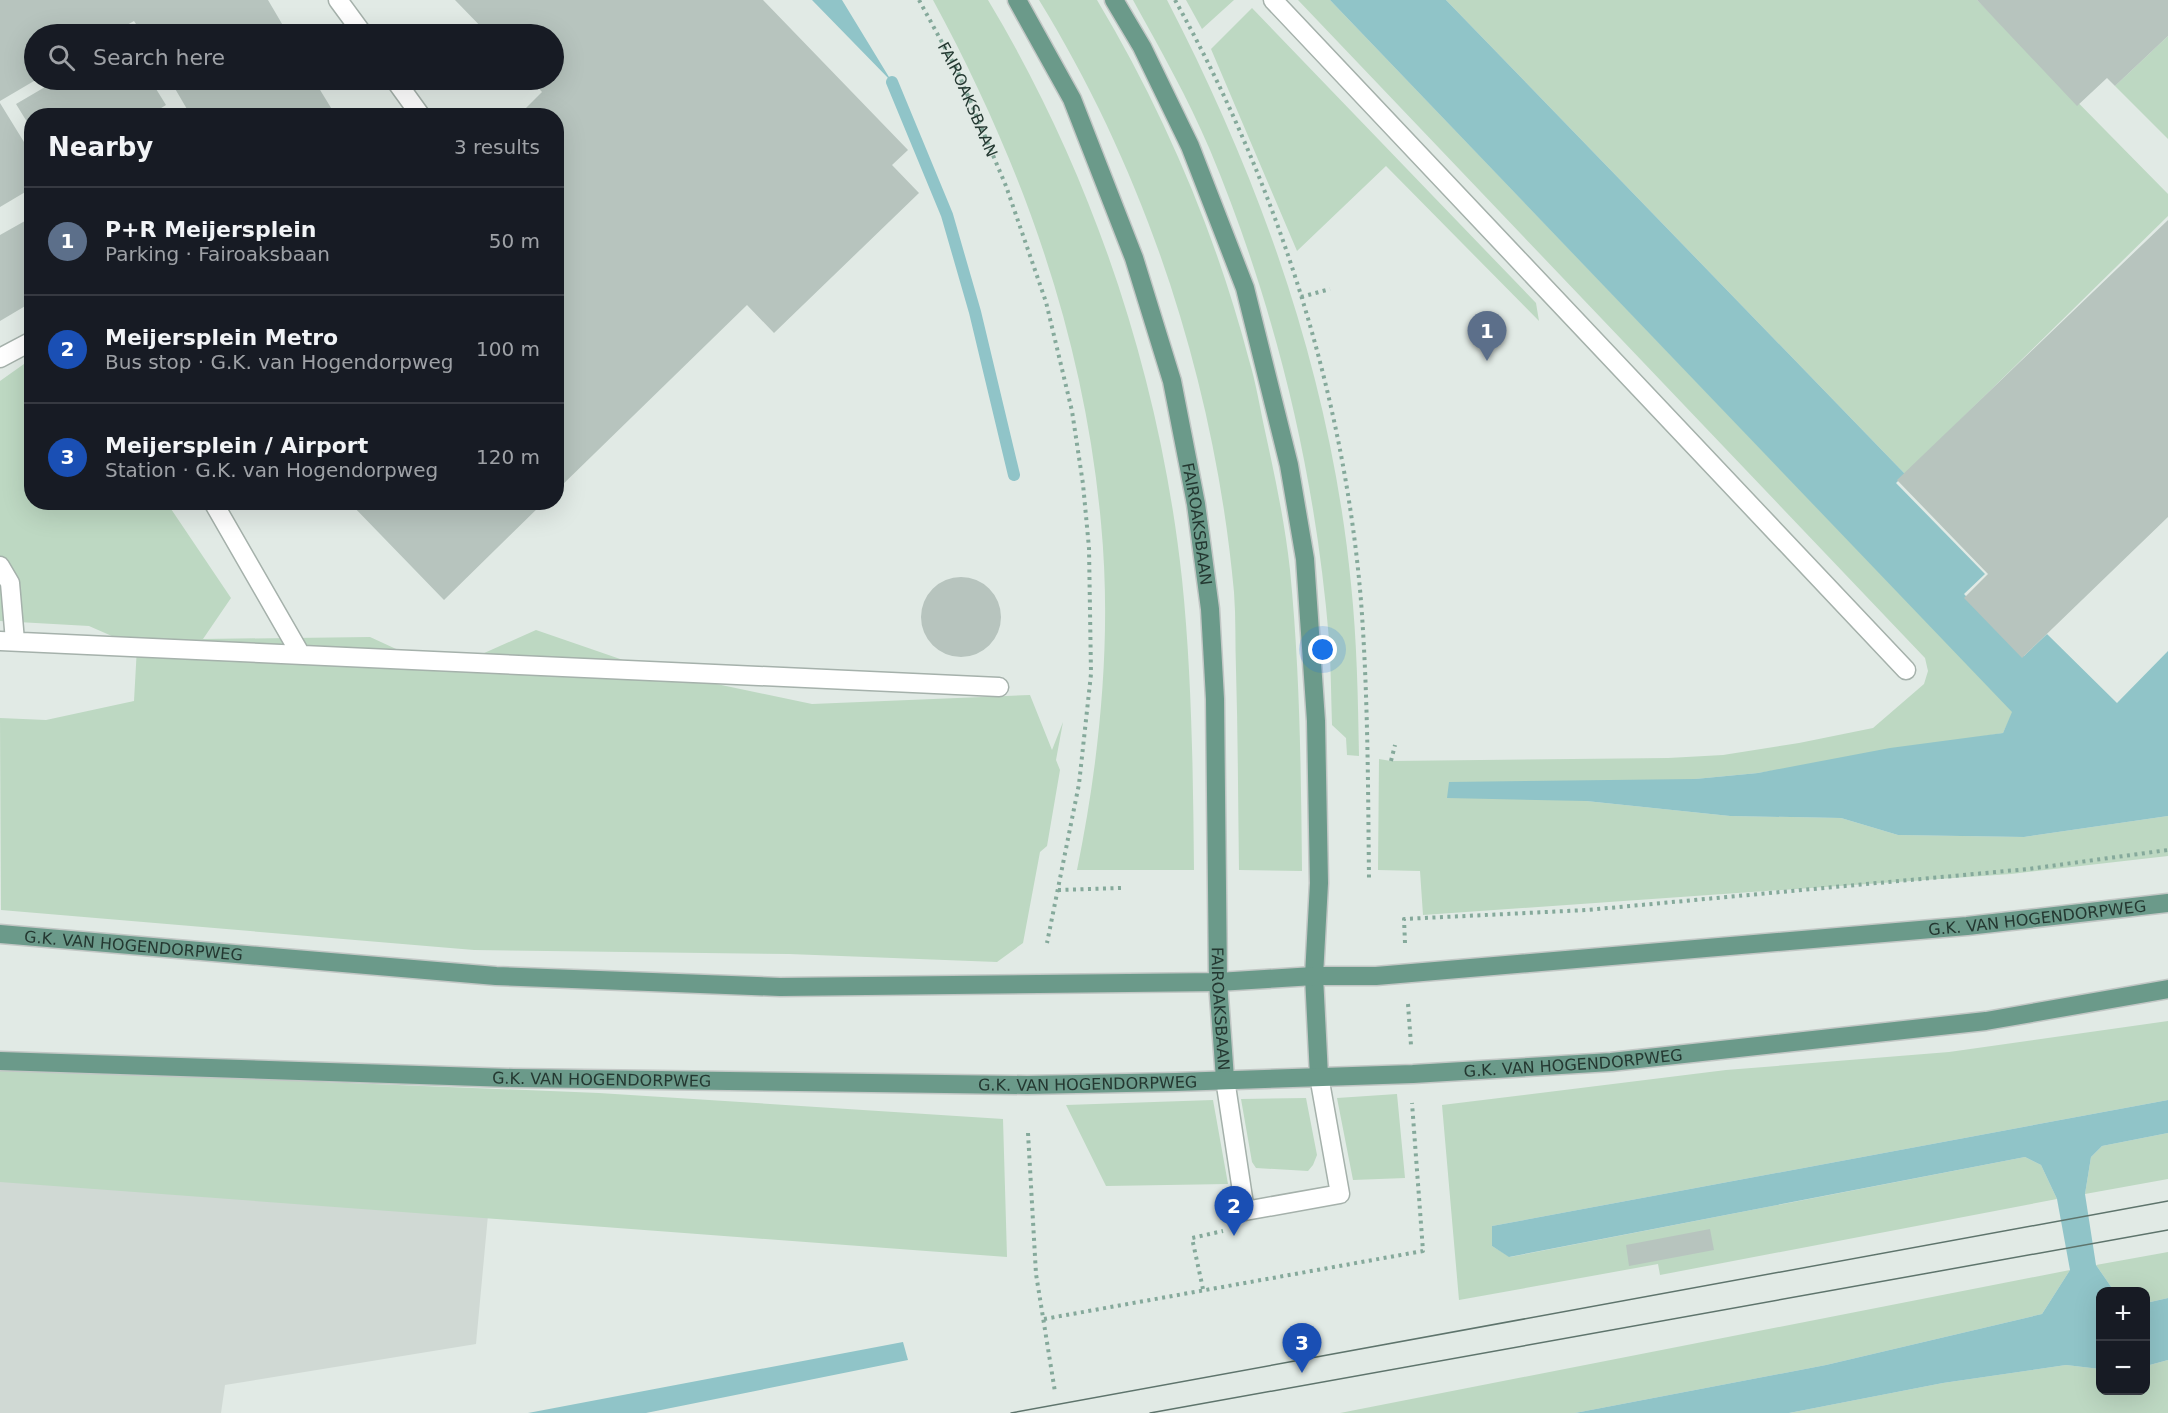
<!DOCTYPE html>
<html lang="en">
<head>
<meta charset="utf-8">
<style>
	body { margin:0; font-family:"DejaVu Sans",sans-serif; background:#20242c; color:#f1f3f6 }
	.controls { position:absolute; right:18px; bottom:18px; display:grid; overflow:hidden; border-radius:12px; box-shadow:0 6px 24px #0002 }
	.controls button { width:54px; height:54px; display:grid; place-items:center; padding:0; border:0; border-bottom:2px solid #363941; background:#171b24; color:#f1f3f6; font:30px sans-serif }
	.you { position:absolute; left:1323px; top:650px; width:21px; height:21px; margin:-15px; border:4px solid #fff; border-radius:50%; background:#1a73e8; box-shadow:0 0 0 9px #1a73e833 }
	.badge { display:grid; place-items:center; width:39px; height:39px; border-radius:50%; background:#8c9099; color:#fff; font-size:20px; font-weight:700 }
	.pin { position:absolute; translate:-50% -50px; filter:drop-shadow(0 2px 3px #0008) }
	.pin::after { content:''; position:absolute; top:32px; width:21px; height:18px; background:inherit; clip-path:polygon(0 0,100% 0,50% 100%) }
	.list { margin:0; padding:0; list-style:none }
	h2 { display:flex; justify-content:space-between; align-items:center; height:78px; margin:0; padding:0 24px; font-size:26px }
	h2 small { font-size:20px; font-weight:400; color:#9ea1a6 }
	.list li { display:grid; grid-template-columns:39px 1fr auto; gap:18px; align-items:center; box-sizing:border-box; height:108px; padding:0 24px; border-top:2px solid #363941 }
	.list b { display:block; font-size:22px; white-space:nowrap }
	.list p { margin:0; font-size:20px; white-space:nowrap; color:#9ea1a6 }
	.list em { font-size:20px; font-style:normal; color:#9ea1a6 }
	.icon { flex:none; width:33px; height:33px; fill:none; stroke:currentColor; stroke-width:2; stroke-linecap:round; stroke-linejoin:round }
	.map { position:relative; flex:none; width:2168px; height:1413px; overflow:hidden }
	.search { position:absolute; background:#171b24; box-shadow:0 6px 24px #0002; left:24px; top:24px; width:540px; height:66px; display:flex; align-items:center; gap:15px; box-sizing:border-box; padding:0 21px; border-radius:33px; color:#9ea1a6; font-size:22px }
	.panel { position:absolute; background:#171b24; box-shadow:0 6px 24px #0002; left:24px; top:108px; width:540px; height:402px; border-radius:24px }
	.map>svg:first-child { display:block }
	.built { fill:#d0d9d4 }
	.green { fill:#bdd8c2 }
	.water { fill:#90c4c8 }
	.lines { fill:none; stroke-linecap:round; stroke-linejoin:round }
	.stream { stroke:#90c4c8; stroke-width:12 }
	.building { fill:#b7c4be }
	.minor-casing { stroke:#a5b1ab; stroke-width:21 }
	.major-casing { stroke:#c2c7c5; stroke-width:21 }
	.path { stroke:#85a99b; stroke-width:4; stroke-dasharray:3 4.5; stroke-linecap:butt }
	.minor { stroke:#fff; stroke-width:18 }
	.major { stroke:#6b9a8a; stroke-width:18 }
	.tram { stroke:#5e746c; stroke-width:1.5 }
	.labels { text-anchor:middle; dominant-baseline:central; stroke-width:5; stroke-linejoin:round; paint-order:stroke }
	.street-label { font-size:16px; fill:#243831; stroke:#f1f7f3 }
</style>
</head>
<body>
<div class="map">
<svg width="2168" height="1413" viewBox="0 0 2168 1413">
	<rect width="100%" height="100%" fill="#e1eae5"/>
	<path class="built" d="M0,1156L492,1172L476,1344L225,1385L221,1413H0Z"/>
	<path class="green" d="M933,0H988C1093,175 1160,376 1182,579C1192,676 1193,773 1194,870H1077C1100,757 1112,638 1101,523C1084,336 1022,164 933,0Z
		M1039,0H1097C1164,112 1216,234 1249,360C1256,383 1260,408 1265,431C1275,477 1285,523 1290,570C1300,670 1301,771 1302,871L1239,870C1238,803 1238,736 1236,670C1235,644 1236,618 1234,592C1215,385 1148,177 1039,0Z
		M1133,0H1167C1262,183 1331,378 1351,584C1357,641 1358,699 1359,756L1347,755L1346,738L1332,725C1331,696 1331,667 1329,639C1315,470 1275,306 1210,150C1188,98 1160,49 1133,0Z
		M1186,0H1234L1202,29Z
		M1298,0H1330L2013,712L2003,733L1758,773L1695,779L1586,801L1730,816L1841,818L1898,835L2024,837L2168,816V856L2011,874L1423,915L1420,871L1378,870L1379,759L1391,761L1668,758L1723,755L1799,743L1873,728L1924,684L1928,671L1925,658Z
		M1446,0H1977L2168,194V216L1905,474Z
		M1252,8L1536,303L1539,321L1386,166L1297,251L1211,49Z
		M2168,36V139L2115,86Z
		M31,359L32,502L167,503L231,598L203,639L370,637L444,671L536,630L655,671L812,704L1030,695L1052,750L1063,722L1056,760L1060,770L1047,846L1040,852L1023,943L997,962L789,954L474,950L1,910L0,718L46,720L134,701L137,647L89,626L0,621V381Z
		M2168,1021V1100L1492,1226V1246L1510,1257L2025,1157L2041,1165L2057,1199L1660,1275L1658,1264L1459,1300L1442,1105L1726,1070L1949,1052Z
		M0,1069L599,1093L1003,1119L1007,1257L0,1182Z
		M1397,1094L1405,1178L1353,1180L1337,1098Z
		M1306,1098L1317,1155L1313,1165L1308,1171L1256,1168L1252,1162L1241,1099Z
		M1213,1100L1228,1184L1106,1186L1066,1105Z
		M2168,1133V1179L2085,1194L2091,1157L2102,1146Z
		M2168,1252V1298L2146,1303V1292L2114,1291L2096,1265Z
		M2070,1270L2042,1314L1826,1365L1575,1413H1340Z
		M2168,1360V1413H1789L1943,1383L2066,1365L2100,1369V1390H2146V1366Z"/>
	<path class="water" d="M812,0H842L892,82Z
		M1330,0H1446L1905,474L1896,483L1985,574L1964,594L2024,656L2047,634L2117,703L2168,651V816L2024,837L1898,835L1841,818L1730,816L1586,801L1447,798L1449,782L1695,779L1758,773L1890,748L2003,733L2012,712Z
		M2168,1100V1133L2102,1146L2091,1157L2085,1194L2096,1265L2114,1291L2100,1292V1369L2066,1365L1943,1383L1789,1413H1575L1826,1365L2042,1314L2070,1270L2057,1199L2041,1165L2025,1157L1509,1257L1492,1246V1226Z
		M2168,1298V1360L2146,1366V1303Z
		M903,1342L908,1360L646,1413H528Z"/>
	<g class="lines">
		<path class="stream" d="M892,82L947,215L975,312L1014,475"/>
	</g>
	<path class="building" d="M0,0H268L288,34H132L140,30L134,21L111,34H34V81L0,101Z
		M455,0H763L908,150L892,165L919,193L774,333L747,305L556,491V116H518L542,92L531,80H554V34H488Z
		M1977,0H2168V36L2115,86L2107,78L2077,106Z
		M57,80H160L153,84L166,105L148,116H32V130L16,104Z
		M170,80H314L336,116H191Z
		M0,103L32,155V188L0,207Z
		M32,217V302L0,321V235Z
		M2168,220V517L2022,658L1964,598L1988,574L1897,480Z
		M349,502H544L444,600Z
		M921 617a40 40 0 1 1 80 0a40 40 0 1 1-80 0Z
		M1710,1229L1714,1250L1629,1266L1626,1245Z"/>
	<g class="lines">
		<defs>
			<path id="minor" d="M338,0L363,34
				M1273,0L1906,670
				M395,80L421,116
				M0,358L32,341
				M213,502L301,655
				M0,566L10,583L15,641
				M0,641L999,687
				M1225,1079L1245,1211L1340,1194L1319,1076"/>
			<g id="major">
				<path id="s2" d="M1017,0L1072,99L1134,258L1172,381L1196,504L1210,609L1215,699L1218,982L1225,1079"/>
				<path d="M1114,0L1142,47L1190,146L1245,288L1289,465L1305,559L1316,721L1319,883L1314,976L1319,1076"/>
				<path id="s3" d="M0,934L496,976L780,987L1218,982L1314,976H1376L1967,926L2168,903"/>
				<path id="s4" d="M0,1061L513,1078L1027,1085L1176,1082L1413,1074L1611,1062L1986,1021L2168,989"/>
			</g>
		</defs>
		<use href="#minor" class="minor-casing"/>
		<use href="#major" class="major-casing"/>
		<g class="path">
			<path id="s1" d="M919,0L957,70L1006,186L1046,302L1072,411L1083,484L1089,548L1091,674L1079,784L1047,943"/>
			<path d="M1175,0C1276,182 1344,392 1361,601C1368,694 1368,787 1369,880"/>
			<path d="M1301,297L1330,289"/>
			<path d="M1391,761L1395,745"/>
			<path d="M1058,890L1121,888"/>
			<path d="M1405,943L1404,919L1587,910L2028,869L2168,850"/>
			<path d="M1408,1004L1411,1045"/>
			<path d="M1028,1133L1036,1274L1055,1392"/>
			<path d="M1203,1289L1192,1238L1223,1231"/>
			<path d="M1044,1319L1423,1251L1412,1103"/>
		</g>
		<use href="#minor" class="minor"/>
		<use href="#major" class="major"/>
		<path class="tram" d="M1011,1413L2168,1201
			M1150,1413L2168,1230"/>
	</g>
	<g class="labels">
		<g class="street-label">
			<text stroke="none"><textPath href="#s1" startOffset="111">FAIROAKSBAAN</textPath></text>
			<text stroke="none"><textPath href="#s2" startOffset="558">FAIROAKSBAAN</textPath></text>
			<text stroke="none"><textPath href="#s3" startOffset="2042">G.K. VAN HOGENDORPWEG</textPath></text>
			<text stroke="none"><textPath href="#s3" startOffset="134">G.K. VAN HOGENDORPWEG</textPath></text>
			<text stroke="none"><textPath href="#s2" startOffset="1044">FAIROAKSBAAN</textPath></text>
			<text stroke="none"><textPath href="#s4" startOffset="1574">G.K. VAN HOGENDORPWEG</textPath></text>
			<text stroke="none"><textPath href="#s4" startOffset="602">G.K. VAN HOGENDORPWEG</textPath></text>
			<text stroke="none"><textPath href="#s4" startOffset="1088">G.K. VAN HOGENDORPWEG</textPath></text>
		</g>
	</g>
</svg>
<div class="controls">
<button>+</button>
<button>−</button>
</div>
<div class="you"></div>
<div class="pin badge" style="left:1487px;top:361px;background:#5c6f8a">1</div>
<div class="pin badge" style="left:1234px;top:1236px;background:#1a4fb4">2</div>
<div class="pin badge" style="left:1302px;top:1373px;background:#1a4fb4">3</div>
<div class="search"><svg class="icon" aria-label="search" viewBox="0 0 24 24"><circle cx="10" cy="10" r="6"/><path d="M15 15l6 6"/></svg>Search here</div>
<section class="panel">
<h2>Nearby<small>3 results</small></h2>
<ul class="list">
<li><span class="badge" style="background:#5c6f8a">1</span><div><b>P+R Meijersplein</b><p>Parking · Fairoaksbaan</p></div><em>50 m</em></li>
<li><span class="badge" style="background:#1a4fb4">2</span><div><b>Meijersplein Metro</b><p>Bus stop · G.K. van Hogendorpweg</p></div><em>100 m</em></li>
<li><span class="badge" style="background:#1a4fb4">3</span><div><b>Meijersplein / Airport</b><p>Station · G.K. van Hogendorpweg</p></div><em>120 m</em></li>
</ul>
</section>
</div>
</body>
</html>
